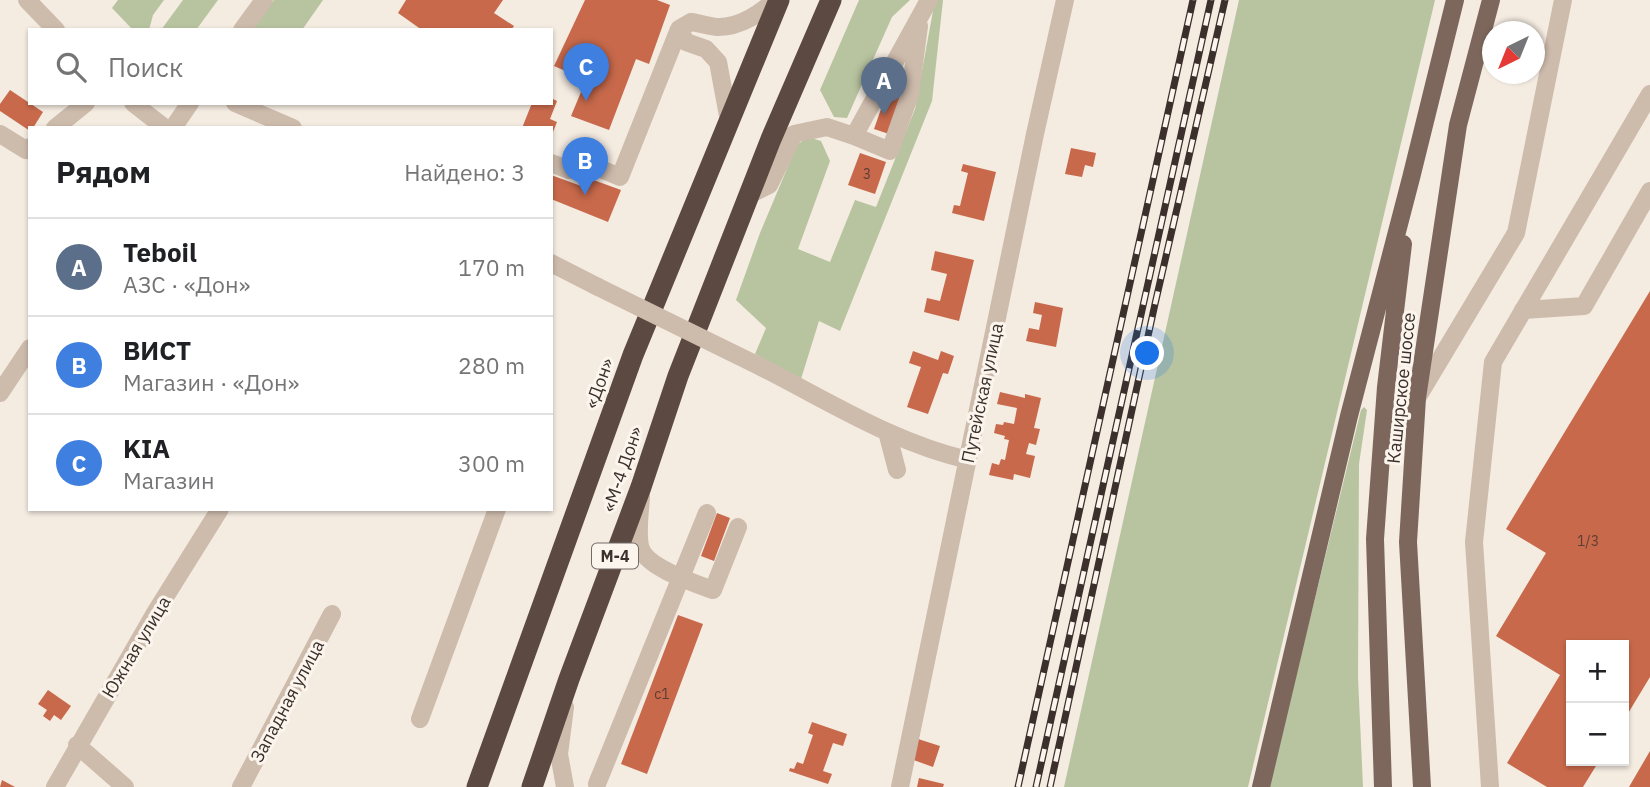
<!DOCTYPE html>
<html lang="ru">
<head>
<meta charset="utf-8">
<style>
	body { margin:0; font-family:"IBM Plex Sans",sans-serif; background:#f2f2f2; color:#202124 }
	.controls { position:absolute; right:21px; bottom:21px; display:grid; overflow:hidden; border-radius:0px; box-shadow:0 2px 5px #0004 }
	.controls button { width:63px; height:63px; display:grid; place-items:center; padding:0; border:0; border-bottom:2px solid #e0e0e0; background:#fff; color:#202124; font:35px sans-serif }
	.compass { position:absolute; left:1482px; top:21px; width:63px; height:63px; border-radius:50%; background:#fff; box-shadow:0 2px 5px #0004; rotate:223deg }
	.you { position:absolute; left:1148px; top:354px; width:24px; height:24px; margin:-18px; border:5px solid #fff; border-radius:50%; background:#1a73e8; box-shadow:0 0 0 10px #1a73e833 }
	.badge { display:grid; place-items:center; width:46px; height:46px; border-radius:50%; background:#1f5a5e; color:#fff; font-size:23px; font-weight:700 }
	.pin { position:absolute; translate:-50% -58px; filter:drop-shadow(0 2px 4px #0008) }
	.pin::after { content:''; position:absolute; top:37px; width:24px; height:21px; background:inherit; clip-path:polygon(0 0,100% 0,50% 100%) }
	.list { margin:0; padding:0; list-style:none }
	h2 { display:flex; justify-content:space-between; align-items:center; height:91px; margin:0; padding:0 28px; font-size:30px }
	h2 small { font-size:23px; font-weight:400; color:#757577 }
	.list li { display:grid; grid-template-columns:46px 1fr auto; gap:21px; align-items:center; box-sizing:border-box; height:98px; padding:0 28px; border-top:2px solid #e0e0e0 }
	.list b { display:block; font-size:26px; white-space:nowrap }
	.list p { margin:0; font-size:23px; white-space:nowrap; color:#757577 }
	.list em { font-size:23px; font-style:normal; color:#757577 }
	.icon { flex:none; width:38px; height:38px; fill:none; stroke:currentColor; stroke-width:2; stroke-linecap:round; stroke-linejoin:round }
	.map { position:relative; flex:none; width:1650px; height:787px; overflow:hidden }
	.search { position:absolute; background:#fff; box-shadow:0 2px 5px #0004; left:28px; top:28px; width:525px; height:77px; display:flex; align-items:center; gap:18px; box-sizing:border-box; padding:0 24px; border-radius:0px; color:#757577; font-size:26px }
	.panel { position:absolute; background:#fff; box-shadow:0 2px 5px #0004; left:28px; top:126px; width:525px; height:385px; border-radius:0px }
	.map>svg:first-child { display:block }
	.green { fill:#b8c4a0 }
	.building { fill:#c8694b }
	.lines { fill:none; stroke-linecap:round; stroke-linejoin:round }
	.minor { stroke:#cdbbac; stroke-width:18 }
	.major { stroke:#7d675c; stroke-width:18 }
	.highway { stroke:#5c4a42; stroke-width:21 }
	.rail-casing { stroke:#3b302b; stroke-width:7 }
	.rail { stroke:#fbf5ee; stroke-width:4.5; stroke-dasharray:13; stroke-linecap:butt }
	.minor-bridge { stroke:#cdbbac; stroke-width:18 }
	.labels { text-anchor:middle; dominant-baseline:central; stroke-width:6; stroke-linejoin:round; paint-order:stroke }
	.number-label { font-size:14px; fill:#5e3e33 }
	.shield { fill:#fbf5ee; stroke:#756b66; stroke-width:2 }
	.shield-label { font-size:16px; font-weight:bold; fill:#3b302b }
	.street-label { font-size:18px; fill:#3b302b; stroke:#fbf5ee }
</style>
</head>
<body>
<div class="map">
<svg width="1650" height="787" viewBox="0 0 1650 787">
	<rect width="100%" height="100%" fill="#f4ebe1"/>
	<path class="green" d="M118,0H164L153,15L149,30H133L112,8Z
		M183,0H218L196,30H161Z
		M274,0H323L302,30H252Z
		M859,0H910L892,17L847,118L834,117L820,90Z
		M935,0H943L932,101L840,331L819,321L801,379L755,354L766,328L736,300L760,233L797,145L808,137L821,141L830,161L798,249L830,262L855,200L876,207L915,109Z
		M1239,0H1435L1248,787H1064Z
		M1364,407L1367,410L1359,464L1358,677L1363,787H1269L1361,410Z"/>
	<path class="building" d="M406,0H503L494,13L514,26L511,30H422L398,13Z
		M585,0H657L670,5L649,64L636,59L609,130L571,116L586,80L554,66Z
		M893,75L907,80L889,134L874,129Z
		M10,90L43,112L33,128H30V131L0,111V104Z
		M551,98L557,101L550,119L557,122L551,137V128H522L532,103H551Z
		M1071,148L1096,153L1093,167L1085,165L1082,177L1065,174Z
		M860,153L886,162L875,194L848,185Z
		M963,164L996,172L984,221L952,213L954,205L960,206L968,173L961,171Z
		M551,175L584,187L588,178L621,190L608,222L551,199Z
		M935,251L974,260L959,321L924,312L927,298L940,301L947,274L931,270Z
		M1650,291V677L1624,720V645H1571V761H1599L1583,787H1547L1507,763L1560,675L1496,636L1546,553L1506,529Z
		M1035,302L1063,308L1056,347L1026,341L1029,328L1039,330L1042,315L1033,313Z
		M913,351L938,360L941,351L954,356L948,374L943,373L928,414L907,407L921,367L909,363Z
		M1000,392L1025,398V394L1041,398L1034,428L1040,429L1036,445L1029,443L1026,454L1035,456L1030,478L1014,474L1013,480L989,475L992,463L999,465L1001,459L1005,460L1009,440L1004,439L1005,436L994,433L996,424L1003,425L1004,422L1014,424L1017,408L997,404Z
		M717,513L730,518L714,561L701,556Z
		M678,615L703,624L647,774L621,764Z
		M48,690L71,706L61,720L54,715L50,721L43,716L47,710L38,704Z
		M812,722L847,734L843,746L833,743L823,771L832,774L828,784L789,771L790,768L794,769L797,762L803,764L813,735L808,733Z
		M915,738L940,746L933,767L908,758Z
		M1650,751V787H1629Z
		M919,778L944,784L943,787H917Z
		M2,780L15,787H0Z"/>
	<g class="lines">
		<path class="minor" d="M27,0L56,30
			M679,29L686,42L706,49L718,62L729,121
			M242,30L264,0
			M133,103L165,128
			M235,103L293,128
			M55,128L86,103
			M173,128L190,103
			M0,134L26,150L30,147
			M854,136L890,151L910,94L919,26
			M551,163L569,170L582,161L620,177L679,29L691,22C700,23 711,27 719,27C740,27 761,13 775,0
			M749,195L769,185L794,134L827,127L854,136L929,0
			M551,263L598,287
			M1523,310L1584,306L1650,191
			M761,367C828,401 894,443 968,460
			M0,393L30,348
			M1417,398L1516,233L1563,0
			M887,432L897,470
			M641,497C640,513 637,531 640,546C644,567 694,583 713,590L738,527
			M420,719L497,509
			M77,745L125,787
			M597,784L707,513
			M55,787L155,613L220,509
			M241,787L332,614
			M565,787L559,754L565,707
			M900,787L1035,134L1065,0
			M1490,787L1474,542L1493,362L1650,94"/>
		<path class="major" d="M1261,787L1349,416L1411,178L1455,0
			M1383,787L1375,539L1386,387L1403,244
			M1422,787L1408,542L1417,398L1458,125L1491,0"/>
		<path class="highway" d="M477,787L633,355L779,0
			M532,787L569,679L641,487L678,376L771,139L831,0"/>
		<defs>
			<path id="rail" d="M1018,787L1193,0
				M1036,787L1211,0
				M1050,787L1155,304L1225,0"/>
		</defs>
		<use href="#rail" class="rail-casing"/>
		<use href="#rail" class="rail"/>
		<path class="minor-bridge" d="M598,287L761,367"/>
	</g>
	<g class="labels">
		<g class="number-label">
			<text x="867" y="174">3</text>
			<text x="1588" y="541">1/3</text>
			<text x="662" y="694">с1</text>
		</g>
		<rect class="shield" x="592" y="543.5" width="46" height="25" rx="5"/>
		<g class="shield-label">
			<text x="615" y="556">М-4</text>
		</g>
		<g class="street-label">
			<text transform="translate(599 383) rotate(-70)">«Дон»</text>
			<text transform="translate(1401 388) rotate(-84)">Каширское шоссе</text>
			<text transform="translate(982 393) rotate(-78)">Путейская улица</text>
			<text transform="translate(622 469) rotate(-71)">«М-4 Дон»</text>
			<text transform="translate(136 647) rotate(-59)">Южная улица</text>
			<text transform="translate(287 701) rotate(-62)">Западная улица</text>
		</g>
	</g>
</svg>
<div class="controls">
<button>+</button>
<button>−</button>
</div>
<svg class="compass" viewBox="-18 -18 36 36"><path d="M0-13l5 13h-10z" fill="#e53935"/><path d="M0 13l5-13h-10z" fill="#757577"/></svg>
<div class="you"></div>
<div class="pin badge" style="left:884px;top:115px;background:#5c6f8a">A</div>
<div class="pin badge" style="left:585px;top:195px;background:#3f7fe0">B</div>
<div class="pin badge" style="left:586px;top:101px;background:#3f7fe0">C</div>
<div class="search"><svg class="icon" aria-label="search" viewBox="0 0 24 24"><circle cx="10" cy="10" r="6"/><path d="M15 15l6 6"/></svg>Поиск</div>
<section class="panel">
<h2>Рядом<small>Найдено: 3</small></h2>
<ul class="list">
<li><span class="badge" style="background:#5c6f8a">A</span><div><b>Teboil</b><p>АЗС · «Дон»</p></div><em>170 m</em></li>
<li><span class="badge" style="background:#3f7fe0">B</span><div><b>ВИСТ</b><p>Магазин · «Дон»</p></div><em>280 m</em></li>
<li><span class="badge" style="background:#3f7fe0">C</span><div><b>KIA</b><p>Магазин</p></div><em>300 m</em></li>
</ul>
</section>
</div>
</body>
</html>
